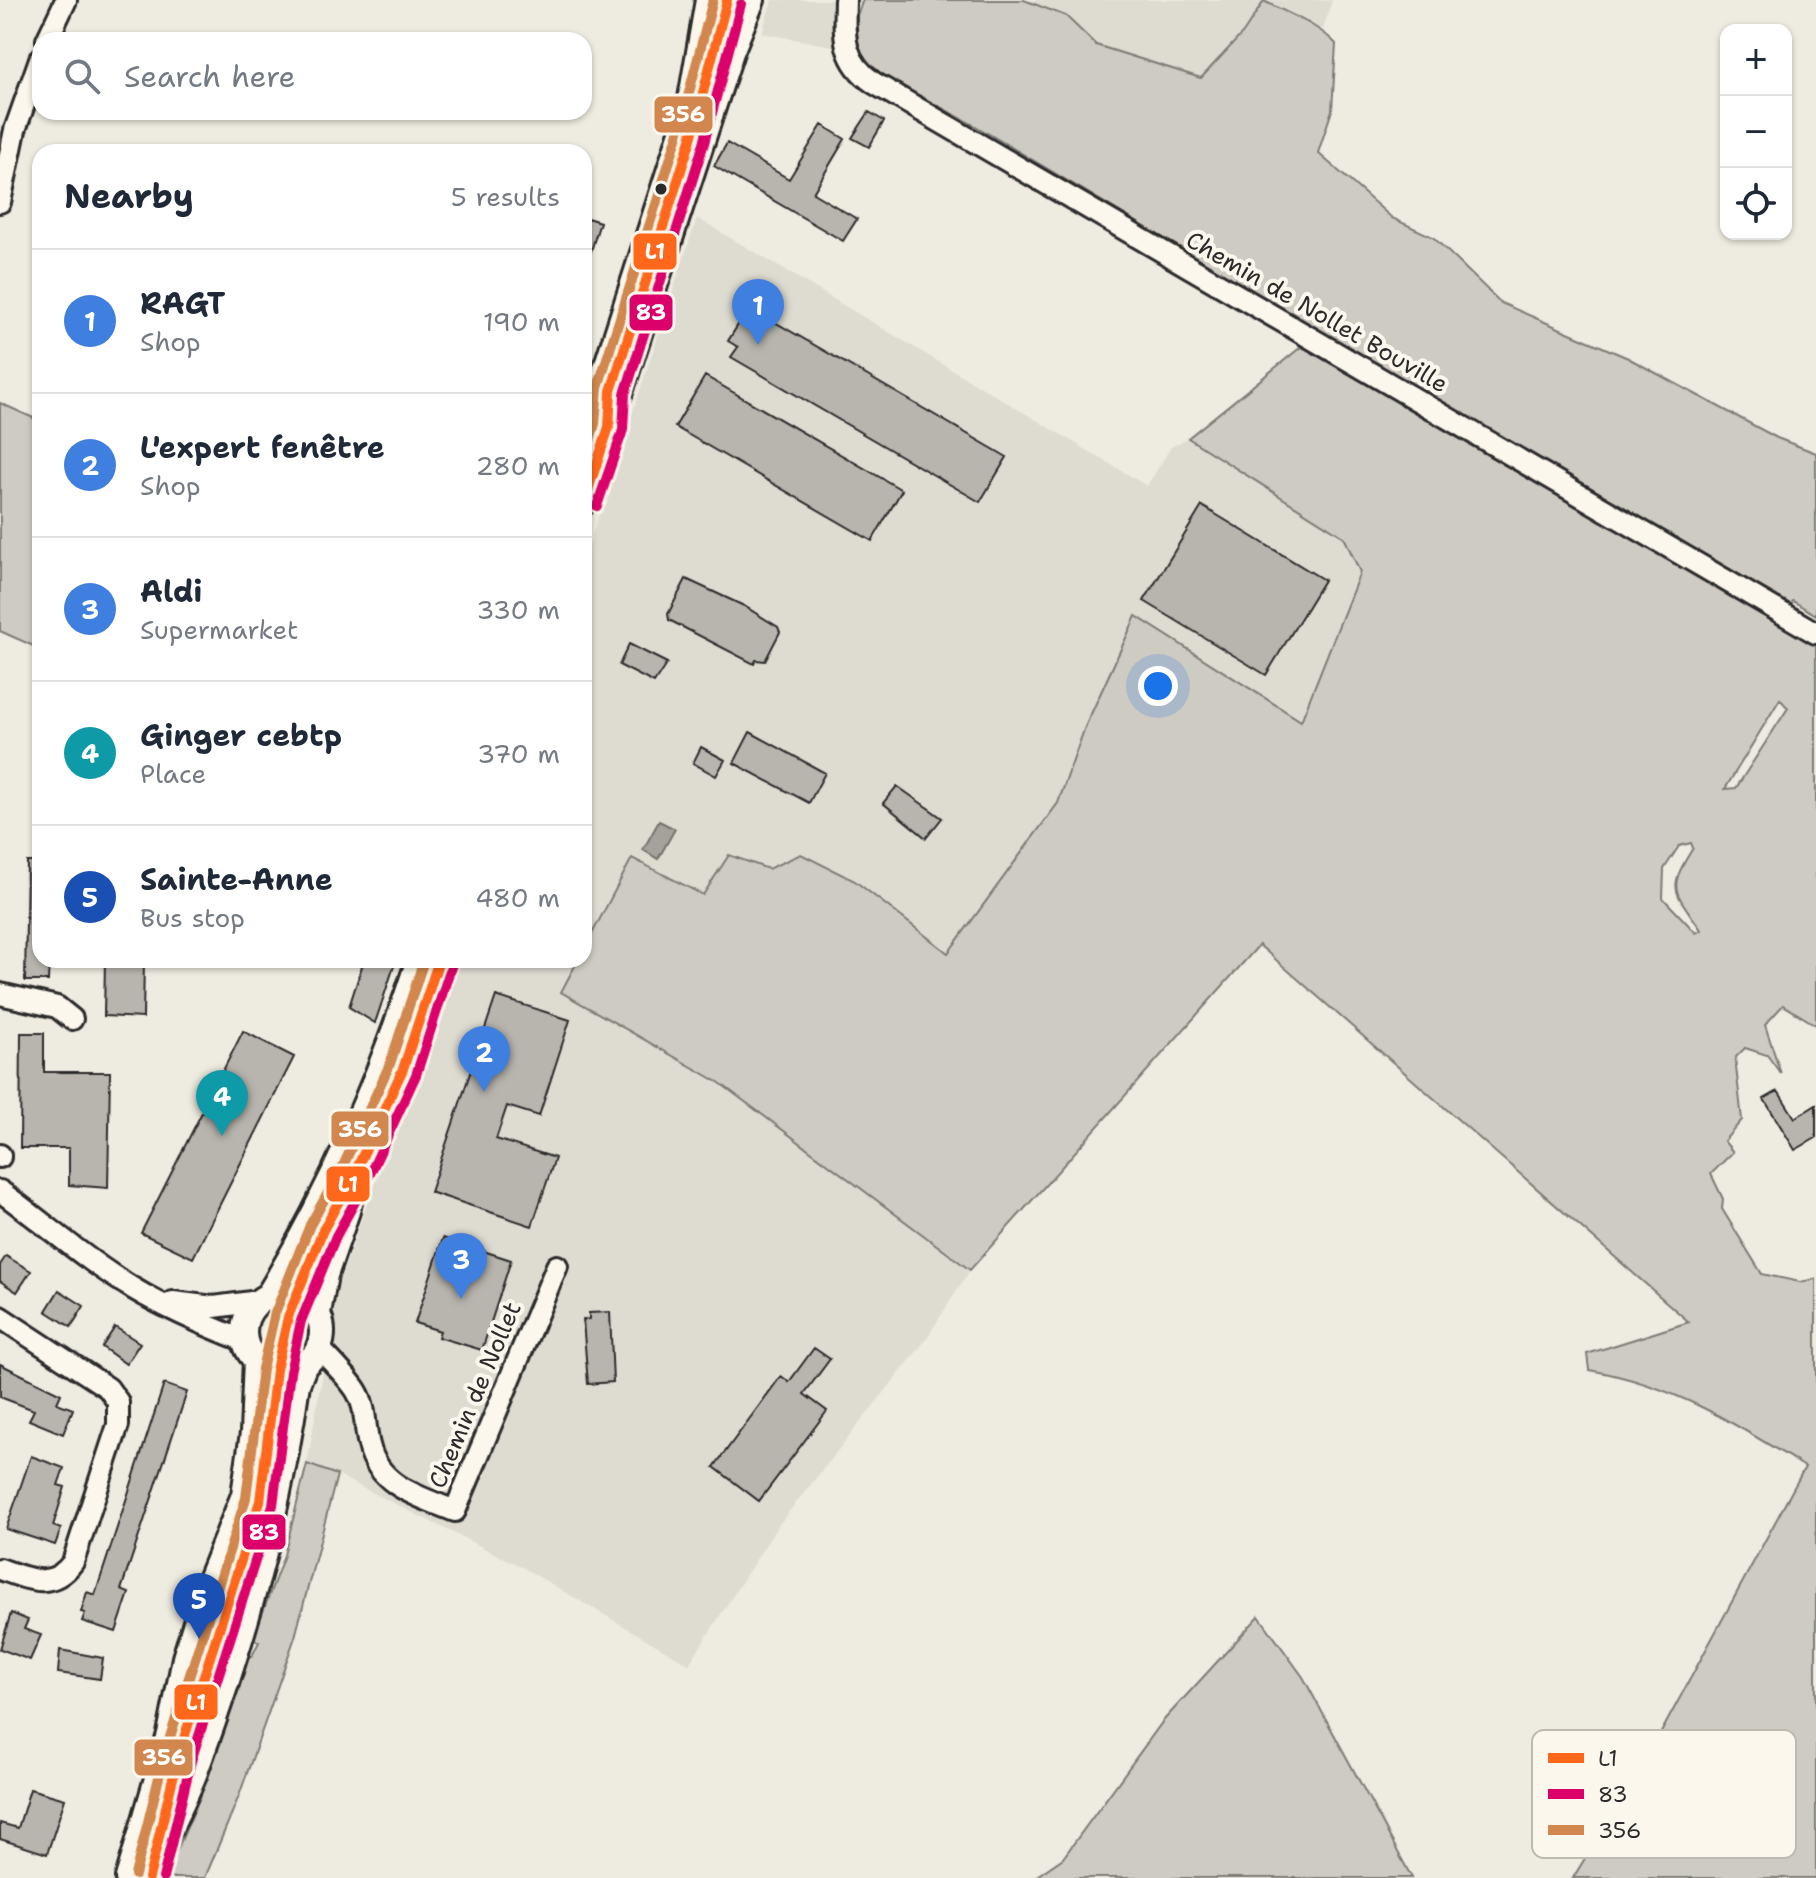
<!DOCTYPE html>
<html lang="en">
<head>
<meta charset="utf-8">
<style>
	body { margin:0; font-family:"Shantell Sans",sans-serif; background:#f6f6f7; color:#1f2937 }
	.controls { position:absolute; right:24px; top:24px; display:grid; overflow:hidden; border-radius:16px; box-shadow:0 2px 6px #0004 }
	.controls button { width:72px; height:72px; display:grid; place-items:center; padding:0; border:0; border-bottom:2px solid #e0e1e3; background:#fff; color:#1f2937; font:40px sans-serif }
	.you { position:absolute; left:1158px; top:686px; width:28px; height:28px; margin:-20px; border:6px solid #fff; border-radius:50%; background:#1a73e8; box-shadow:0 0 0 12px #1a73e833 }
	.badge { display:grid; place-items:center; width:52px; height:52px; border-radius:50%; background:#c8321e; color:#fff; font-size:26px; font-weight:700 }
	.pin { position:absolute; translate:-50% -66px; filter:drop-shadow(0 2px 4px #0008) }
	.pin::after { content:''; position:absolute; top:42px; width:28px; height:24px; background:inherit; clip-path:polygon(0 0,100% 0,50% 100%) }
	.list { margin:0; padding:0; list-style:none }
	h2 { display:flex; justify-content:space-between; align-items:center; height:104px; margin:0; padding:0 32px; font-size:34px }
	h2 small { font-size:26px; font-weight:400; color:#747a83 }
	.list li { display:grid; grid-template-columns:52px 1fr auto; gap:24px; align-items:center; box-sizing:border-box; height:144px; padding:0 32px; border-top:2px solid #e0e1e3 }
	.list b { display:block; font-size:30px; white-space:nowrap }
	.list p { margin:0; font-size:26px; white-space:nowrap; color:#747a83 }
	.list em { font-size:26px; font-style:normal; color:#747a83 }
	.icon { flex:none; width:44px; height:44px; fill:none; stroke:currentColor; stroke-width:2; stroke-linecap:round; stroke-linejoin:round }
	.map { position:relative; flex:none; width:1816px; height:1878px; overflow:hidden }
	.search { position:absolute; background:#fff; box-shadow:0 2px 6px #0004; left:32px; top:32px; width:560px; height:88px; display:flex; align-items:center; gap:20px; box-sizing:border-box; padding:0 28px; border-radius:24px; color:#747a83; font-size:30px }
	.panel { position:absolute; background:#fff; box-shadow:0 2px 6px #0004; left:32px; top:144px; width:560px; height:824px; border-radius:24px }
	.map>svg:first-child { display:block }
	.built { fill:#dedbd1 }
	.green { fill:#cecbc2; stroke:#7c7b76; stroke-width:2; fill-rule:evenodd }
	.water { fill:#a4a29a; stroke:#74726e; stroke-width:2 }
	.building { fill:#b8b5ae; stroke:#2b2b2b; stroke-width:2 }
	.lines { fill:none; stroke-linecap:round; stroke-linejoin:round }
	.minor-casing { stroke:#2b2b2b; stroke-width:26 }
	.major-casing { stroke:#2b2b2b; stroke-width:30 }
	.minor { stroke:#fbf7ec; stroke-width:20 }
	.major { stroke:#fbf7ec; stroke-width:24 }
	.bus-1-casing { stroke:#fbf7ec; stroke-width:16 }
	.bus-2-casing { stroke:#fbf7ec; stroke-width:16 }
	.bus-3-casing { stroke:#fbf7ec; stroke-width:16 }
	.bus-1 { stroke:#ff671b; stroke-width:10 }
	.bus-2 { stroke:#dc006b; stroke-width:10 }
	.bus-3 { stroke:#d1874e; stroke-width:10 }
	.bus-dot { fill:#2b2b2b; stroke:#fbf7ec; stroke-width:3 }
	.labels { text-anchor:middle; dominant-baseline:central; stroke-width:8; stroke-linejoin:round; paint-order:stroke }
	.street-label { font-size:24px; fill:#2b2b2b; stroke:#fbf7ec }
	.key { fill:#fbf7ec; stroke:#bdbab2; stroke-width:2 }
	.key-label { font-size:22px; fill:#2b2b2b }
	.line-badge { stroke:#fbf7ec; stroke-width:3 }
	.badge-label { font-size:22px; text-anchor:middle; font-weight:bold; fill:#fff }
</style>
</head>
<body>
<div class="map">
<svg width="1816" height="1878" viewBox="0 0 1816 1878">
	<rect width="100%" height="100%" fill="#eeebe0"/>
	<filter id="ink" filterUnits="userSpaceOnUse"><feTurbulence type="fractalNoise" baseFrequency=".0125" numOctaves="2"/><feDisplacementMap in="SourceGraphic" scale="16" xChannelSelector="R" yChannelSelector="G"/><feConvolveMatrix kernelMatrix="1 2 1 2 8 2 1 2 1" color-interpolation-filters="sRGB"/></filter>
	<g filter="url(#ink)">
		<path class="built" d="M772,0H863L857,15L854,50L762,33Z
			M1024,0H1332L1323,30L1313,28L1264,1L1243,33L1201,78L1096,45L1066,16Z
			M697,218L1147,486L1171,447L1188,438L1344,537L1360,572L1301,722L1085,727L1058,803L948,953L855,881L801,854L703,895L632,858L584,949V560Z
			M454,960H578L562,993L720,1083L970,1270L922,1345L776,1528L689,1664L522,1567L337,1475L307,1464L338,1286Z"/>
		<path class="green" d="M863,0H1024L1066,16L1096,45L1201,78L1243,33L1264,1C1288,14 1318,24 1336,44L1332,110L1318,153L1392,218L1433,237L1501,303L1628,358L1777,438L1816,453V615L1793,601L1786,612L1816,641V1025L1783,1005L1765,1025L1781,1074L1767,1055L1745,1048L1735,1058L1742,1120L1724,1141L1733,1152L1711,1174L1723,1199L1722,1209L1762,1274L1800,1282L1816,1279V1878H1573L1657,1740L1805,1467C1735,1423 1672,1384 1589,1370L1587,1354L1689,1322L1259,945L970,1270L720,1083L561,992L578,960H584V949L632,858L703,895L729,855L768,869L801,854L855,881L948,953L1058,803L1085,727L1136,616L1301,721L1360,572L1344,537L1188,438L1306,343L1579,486L974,125L875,72L854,50L857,15ZM1780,699L1788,708L1736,788L1725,789ZM1691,843L1693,848C1666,891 1674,889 1701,930L1696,933L1663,898L1664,869L1679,846Z
			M0,403L40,421V649L0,631Z
			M307,1464L337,1475L295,1637L239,1796L205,1878H165L207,1781L248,1655L252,1656L259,1642L253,1639L284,1555Z
			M1259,1616L1303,1677L1412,1878H1034L1063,1858L1163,1721Z"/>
		<path class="water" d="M659,821L675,829L658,859L643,850Z"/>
		<path class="building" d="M869,112L884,121L869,147L852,138Z
			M822,125L845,139L813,193L857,219L843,241L714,166L727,143L789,179Z
			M584,217L600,222L587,264L584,263Z
			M749,307L1007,457L980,502L731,357L738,347L728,341Z
			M705,376L902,490L872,541L675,427Z
			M1202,506L1324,580L1266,675L1144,601Z
			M686,579L744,606L778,627L780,632L765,661L756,660L754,664L669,620L668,614Z
			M629,644L667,663L654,683L619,665Z
			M750,732L825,773L809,803L734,763Z
			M701,747L725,760L716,776L693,763Z
			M897,786L942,818L926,838L883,803Z
			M27,862H40V960H49L48,981H25Z
			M105,960H144L143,1018L104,1016Z
			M364,960H396L375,1023L349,1007Z
			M496,996L570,1020L539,1116L507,1106L496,1139L555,1158L532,1226L430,1192Z
			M243,1031L294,1057L193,1258L141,1233Z
			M21,1033H44V1072H110L108,1188L69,1185V1148H20Z
			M1778,1091L1795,1118L1816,1105V1138L1795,1150L1764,1099Z
			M443,1238L511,1260L482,1350L438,1337L440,1331L415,1323Z
			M6,1256L31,1271L17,1292L0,1281V1265Z
			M59,1290L84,1306L71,1327L46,1311Z
			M610,1312L613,1382L588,1384L583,1320L589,1319V1313Z
			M115,1327L140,1343L126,1364L102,1347Z
			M814,1348L830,1359L804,1394L827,1411L759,1501L714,1467L781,1376L789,1382Z
			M0,1364L61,1394L57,1403L73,1409L63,1434L29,1420L34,1410L0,1397Z
			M164,1384L187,1392L121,1590L129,1593L116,1632L82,1621L85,1613L81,1612L87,1592L95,1595Z
			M31,1456L64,1468L58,1485L65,1487L53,1526L61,1529L55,1545L6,1529Z
			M11,1613L28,1620L24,1629L41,1635L30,1660L0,1649Z
			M60,1650L103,1658L100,1679L58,1673Z
			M30,1789L65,1799L47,1854L0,1839V1823L18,1828Z"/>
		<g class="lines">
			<defs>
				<path id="minor" d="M845,0C844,36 842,61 874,83L1816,633
					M47,40L66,0
					M0,202L15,130L40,59
					M0,994L57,1007L72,1019
					M0,1155V1157
					M0,1191C44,1223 87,1261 134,1289C169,1310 207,1326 245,1341
					M173,1302L214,1307L259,1301
					M0,1317L108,1388L118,1402V1425L73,1562C52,1591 29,1579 0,1569
					M319,1348C331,1361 346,1375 356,1390C367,1407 364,1427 369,1445C378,1486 420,1497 455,1511L557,1266"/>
				<path id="major" d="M584,436L689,110L708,0
					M584,502L731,52L752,0
					M244 1332a39 39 0 1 1 78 0a39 39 0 1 1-78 0Z
					M268,1296C330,1193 382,1074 419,960
					M318,1313L325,1275L347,1211L355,1172L403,1069L439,960
					M128,1878L170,1734L185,1658L207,1587L244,1495L253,1433L256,1359
					M149,1878C161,1841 181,1808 195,1772C242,1646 279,1516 297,1384L305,1364"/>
			</defs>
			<use href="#minor" class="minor-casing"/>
			<use href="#major" class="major-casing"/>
			<use href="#minor" class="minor"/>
			<use href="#major" class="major"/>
			<defs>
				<path id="bus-1" d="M584,502L609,427L611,391L691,139L727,0
					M149,1878L178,1757L260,1501L276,1370L288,1317L323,1230L355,1172L403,1069L439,960"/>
				<path id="bus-2" d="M597,506L623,430L625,394L704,143L741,4
					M163,1878L191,1761L273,1505L290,1372L301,1321L336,1236L368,1178L416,1075L452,964"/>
				<path id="bus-3" d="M584,458L595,424L598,387L678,135L713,0
					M135,1875L165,1753L246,1498L262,1369L275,1313L310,1225L343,1166L390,1064L424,960"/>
			</defs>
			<use href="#bus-1" class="bus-1-casing"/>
			<use href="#bus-2" class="bus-2-casing"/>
			<use href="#bus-3" class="bus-3-casing"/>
			<use href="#bus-1" class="bus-1"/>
			<use href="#bus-2" class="bus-2"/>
			<use href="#bus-3" class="bus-3"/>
		</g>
	</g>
	<circle class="bus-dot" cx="661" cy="189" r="7"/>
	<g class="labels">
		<g class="street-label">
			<text transform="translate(1317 312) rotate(30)">Chemin de Nollet Bouville</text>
			<text transform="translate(475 1395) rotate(-67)">Chemin de Nollet</text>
		</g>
	</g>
	<rect x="1532" y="1730" width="264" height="128" rx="12" class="key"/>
	<rect x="1548" y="1753" width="36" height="10" fill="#ff671b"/>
	<rect x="1548" y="1789" width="36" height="10" fill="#dc006b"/>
	<rect x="1548" y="1825" width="36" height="10" fill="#d1874e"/>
	<g class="key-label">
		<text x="1598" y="1766">L1</text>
		<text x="1598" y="1802">83</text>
		<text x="1598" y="1838">356</text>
	</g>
	<g class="line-badge">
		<rect x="653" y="95" width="61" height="39" rx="8" fill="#d1874e"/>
		<rect x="632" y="232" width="46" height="39" rx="8" fill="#ff671b"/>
		<rect x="628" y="293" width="46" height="39" rx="8" fill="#dc006b"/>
		<rect x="330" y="1110" width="60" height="38" rx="8" fill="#d1874e"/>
		<rect x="325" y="1165" width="46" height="38" rx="8" fill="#ff671b"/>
		<rect x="241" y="1513" width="46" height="38" rx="8" fill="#dc006b"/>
		<rect x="173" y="1683" width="46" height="38" rx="8" fill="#ff671b"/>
		<rect x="133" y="1738" width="61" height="39" rx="8" fill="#d1874e"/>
	</g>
	<g class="badge-label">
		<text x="683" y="122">356</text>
		<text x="655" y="259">L1</text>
		<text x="651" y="320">83</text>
		<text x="360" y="1137">356</text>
		<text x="348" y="1192">L1</text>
		<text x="264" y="1540">83</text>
		<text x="196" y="1710">L1</text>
		<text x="164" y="1765">356</text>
	</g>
</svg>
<div class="controls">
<button>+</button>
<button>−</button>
<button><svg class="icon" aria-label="locate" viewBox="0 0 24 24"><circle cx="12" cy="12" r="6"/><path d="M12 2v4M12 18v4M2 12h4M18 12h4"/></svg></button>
</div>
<div class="you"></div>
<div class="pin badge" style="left:758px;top:345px;background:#3f7fe0">1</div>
<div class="pin badge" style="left:484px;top:1092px;background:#3f7fe0">2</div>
<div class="pin badge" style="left:461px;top:1299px;background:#3f7fe0">3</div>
<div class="pin badge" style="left:222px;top:1136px;background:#0f9aa8">4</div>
<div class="pin badge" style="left:199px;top:1639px;background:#1a4fb4">5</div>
<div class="search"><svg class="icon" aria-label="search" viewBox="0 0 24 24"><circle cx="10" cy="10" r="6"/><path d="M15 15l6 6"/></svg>Search here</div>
<section class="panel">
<h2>Nearby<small>5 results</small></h2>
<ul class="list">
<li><span class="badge" style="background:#3f7fe0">1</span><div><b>RAGT</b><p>Shop</p></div><em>190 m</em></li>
<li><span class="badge" style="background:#3f7fe0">2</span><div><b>L'expert fenêtre</b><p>Shop</p></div><em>280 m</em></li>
<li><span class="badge" style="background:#3f7fe0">3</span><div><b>Aldi</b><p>Supermarket</p></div><em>330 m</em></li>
<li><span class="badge" style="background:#0f9aa8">4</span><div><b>Ginger cebtp</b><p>Place</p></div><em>370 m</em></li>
<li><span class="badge" style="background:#1a4fb4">5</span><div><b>Sainte-Anne</b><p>Bus stop</p></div><em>480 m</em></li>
</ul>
</section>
</div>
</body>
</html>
